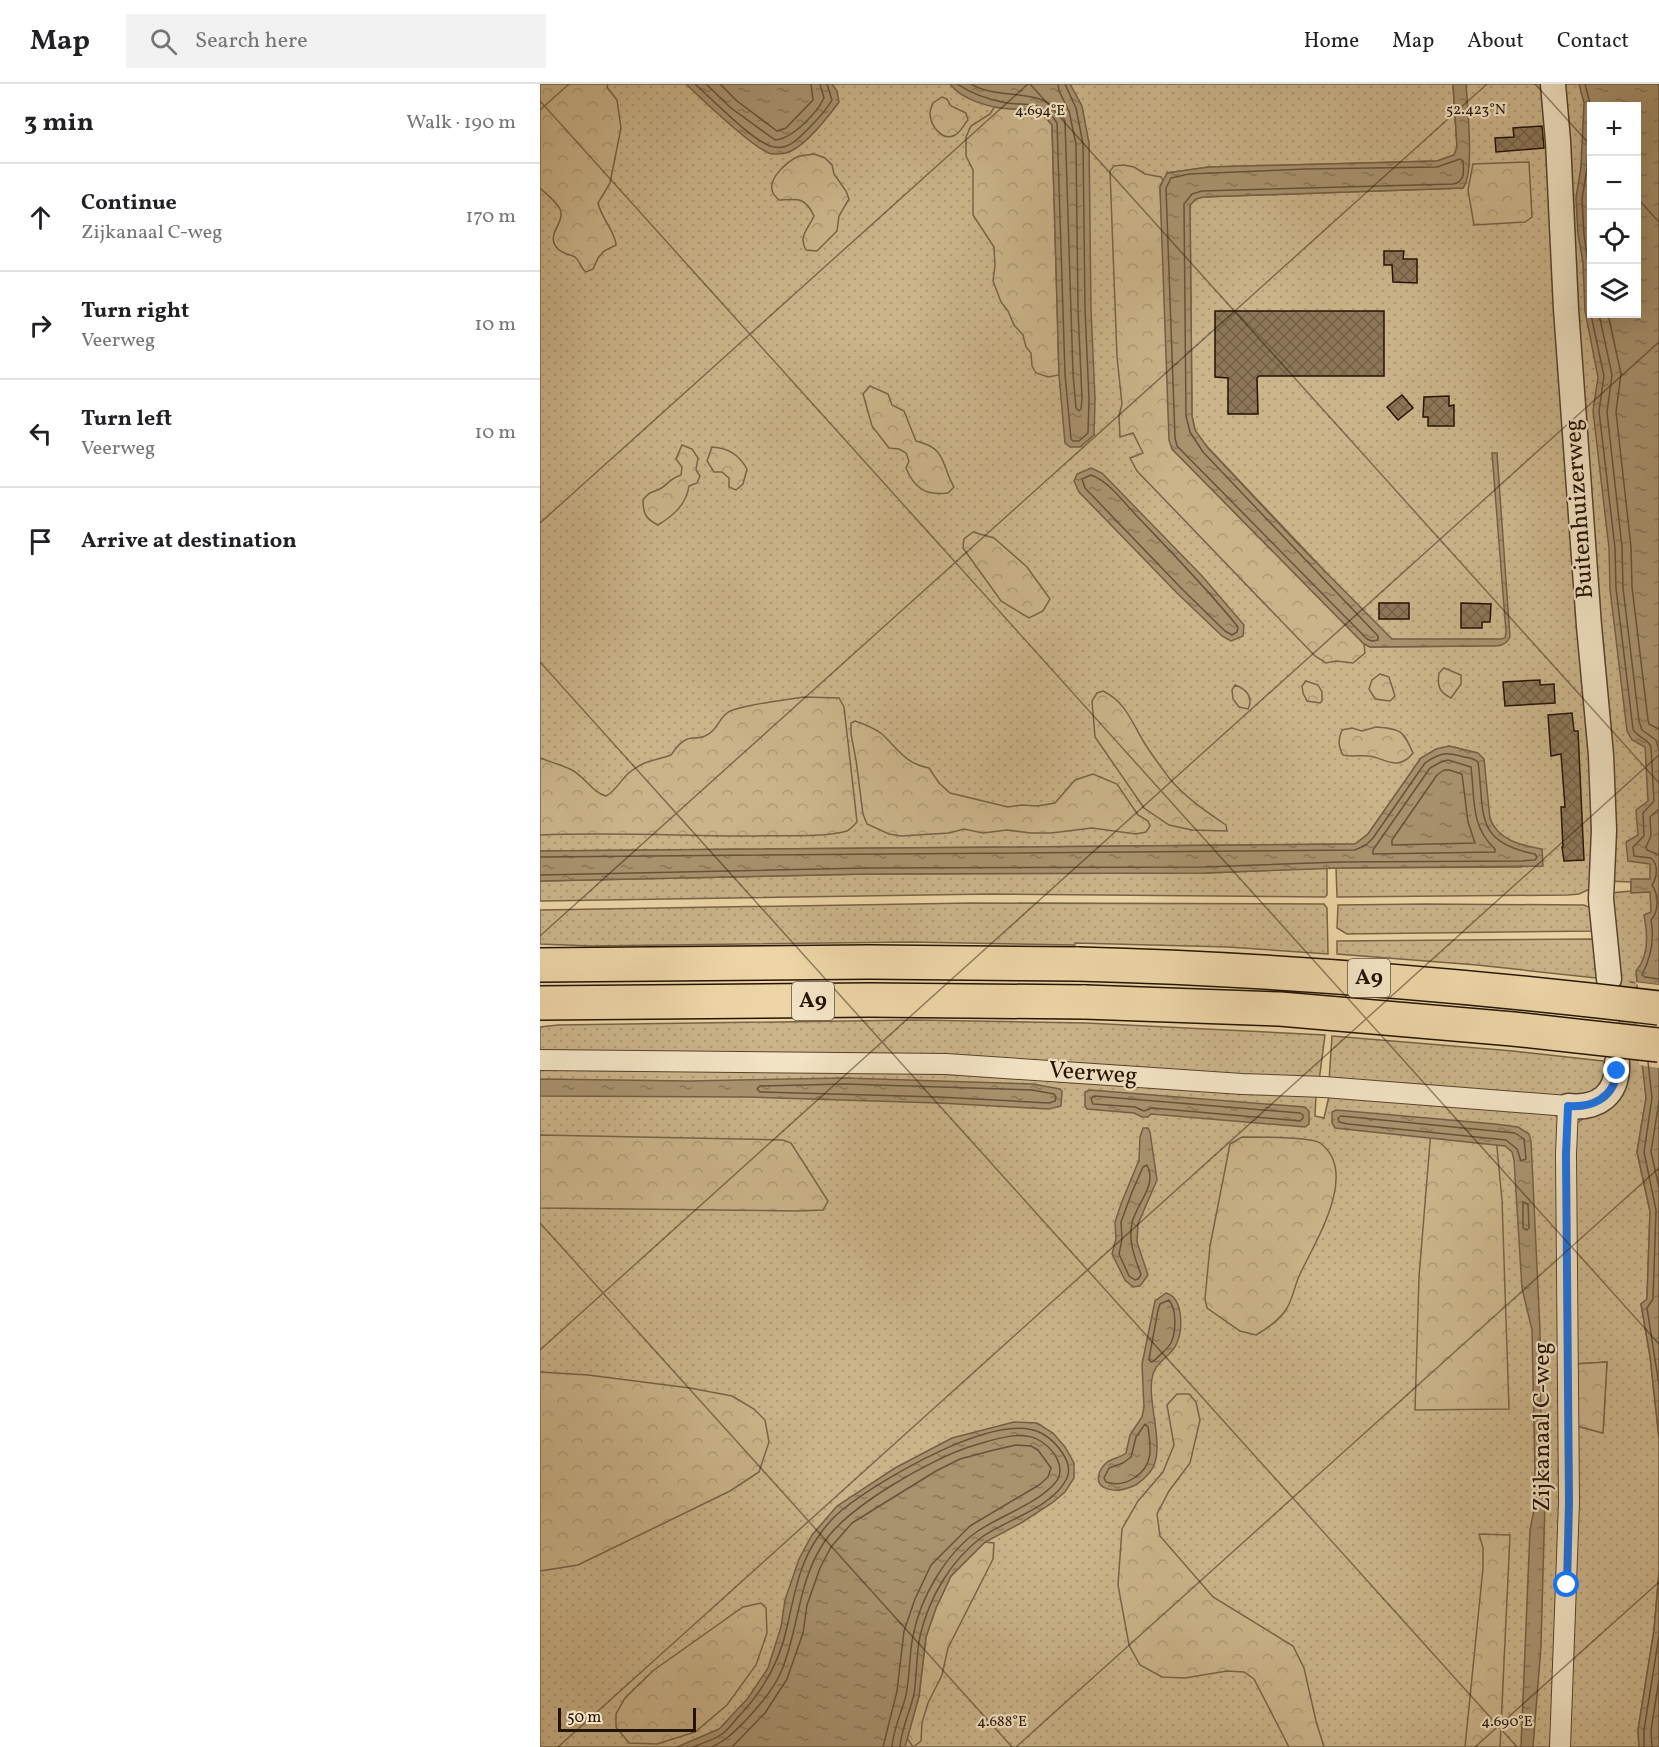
<!DOCTYPE html>
<html lang="en">
<head>
<meta charset="utf-8">
<style>
	body { margin:0; font-family:Vollkorn,serif; background:#f2f2f2; color:#202124 }
	.controls { position:absolute; right:18px; top:18px; display:grid; overflow:hidden; border-radius:0px; box-shadow:0 6px 24px #0002 }
	.controls button { width:54px; height:54px; display:grid; place-items:center; padding:0; border:0; border-bottom:2px solid #e0e0e0; background:#fff; color:#202124; font:30px sans-serif }
	.scale { position:absolute; left:18px; bottom:15px; width:138px; box-sizing:border-box; padding-left:6px; border:3px solid #241204; border-top:0; font-size:16px; line-height:21px; white-space:nowrap; color:#241204; -webkit-text-stroke:4px #f3e4c5; paint-order:stroke }
	.stop { position:absolute; width:18px; height:18px; margin:-14px; border:4px solid #1a73e8; border-radius:50%; background:#fff }
	.stop.end { background:#1a73e8; border-color:#fff; box-shadow:0 2px 6px #0008 }
	.list { margin:0; padding:0; list-style:none }
	h2 { display:flex; justify-content:space-between; align-items:center; height:78px; margin:0; padding:0 24px; font-size:26px }
	h2 small { font-size:20px; font-weight:400; color:#757577 }
	.list li { display:grid; grid-template-columns:39px 1fr auto; gap:18px; align-items:center; box-sizing:border-box; height:108px; padding:0 24px; border-top:2px solid #e0e0e0 }
	.list b { display:block; font-size:22px; white-space:nowrap }
	.list p { margin:0; font-size:20px; white-space:nowrap; color:#757577 }
	.list em { font-size:20px; font-style:normal; color:#757577 }
	.icon { flex:none; width:33px; height:33px; fill:none; stroke:currentColor; stroke-width:2; stroke-linecap:round; stroke-linejoin:round }
	.map { position:relative; flex:none; width:1119px; height:1663px; overflow:hidden }
	header { display:flex; align-items:center; gap:36px; box-sizing:border-box; height:84px; padding:0 30px; background:#fff; border-bottom:2px solid #e0e0e0 }
	header strong { font-size:28px }
	nav { display:flex; gap:33px; margin-inline-start:auto; font-size:21px }
	.search { width:420px; height:54px; background:#f2f2f2; display:flex; align-items:center; gap:15px; box-sizing:border-box; padding:0 21px; border-radius:0px; color:#757577; font-size:22px }
	main { display:flex }
	aside { flex:1; background:#fff }
	.map>svg:first-child { display:block }
	.grass { fill:url(#grass-dots); stroke:#786347; stroke-width:1.5; fill-rule:evenodd }
	.forest { fill:url(#forest-crowns); stroke:#786347; stroke-width:1.5 }
	.water { fill:url(#water-ripples); stroke:#745f44; stroke-width:1.5; fill-rule:evenodd }
	.pier { fill:#edd5a6 }
	.lines { fill:none; stroke-linecap:round; stroke-linejoin:round }
	.shore { stroke:#66523a; stroke-width:1.5 }
	.building { fill:url(#building-cross-hatch); stroke:#241204; stroke-width:1.5 }
	.minor-casing { stroke:#56432c; stroke-width:22 }
	.tertiary-casing { stroke:#56432c; stroke-width:27 }
	.motorway-casing { stroke:#241204; stroke-width:36 }
	.minor { stroke:#f3e4c5; stroke-width:20 }
	.tertiary { stroke:#f3e4c5; stroke-width:24 }
	.motorway { stroke:#edd5a6; stroke-width:33 }
	.motorway-bridge-casing { stroke:#241204; stroke-width:36; stroke-linecap:butt }
	.motorway-bridge { stroke:#edd5a6; stroke-width:33 }
	.route { stroke:#1a73e8; stroke-width:8 }
	.ticks { fill:none; stroke:#241204; stroke-width:1.5; stroke-opacity:0.45 }
	.labels { text-anchor:middle; dominant-baseline:central; stroke-width:4.5; stroke-linejoin:round; paint-order:stroke }
	.shield { fill:#f3e4c5; stroke:#62513e; stroke-width:1.5 }
	.shield-label { font-size:22px; font-weight:bold; fill:#241204 }
	.street-label { font-size:24px; fill:#241204; stroke:#f3e4c5 }
	.ticks-label { font-size:15px; text-anchor:middle; fill:#241204; stroke:#f3e4c5; stroke-width:4.5; stroke-linejoin:round; paint-order:stroke }
</style>
</head>
<body>
<header>
<strong>Map</strong>
<div class="search"><svg class="icon" aria-label="search" viewBox="0 0 24 24"><circle cx="10" cy="10" r="6"/><path d="M15 15l6 6"/></svg>Search here</div>
<nav><a>Home</a><a>Map</a><a>About</a><a>Contact</a></nav>
</header>
<main>
<aside>
<h2>3 min<small>Walk · 190 m</small></h2>
<ul class="list">
<li><svg class="icon" aria-label="ahead" viewBox="0 0 24 24"><path d="M12 20V5M6 11l6-6 6 6"/></svg><div><b>Continue</b><p>Zijkanaal C-weg</p></div><em>170 m</em></li>
<li><svg class="icon" aria-label="right" viewBox="0 0 24 24"><path d="M7 20v-9h11M14 6l5 5-5 5"/></svg><div><b>Turn right</b><p>Veerweg</p></div><em>10 m</em></li>
<li><svg class="icon" aria-label="left" viewBox="0 0 24 24"><path d="M17 20v-9H6M10 6l-5 5 5 5"/></svg><div><b>Turn left</b><p>Veerweg</p></div><em>10 m</em></li>
<li><svg class="icon" aria-label="arrive" viewBox="0 0 24 24"><path d="M6 21V4h12l-3 4 3 4H6"/></svg><div><b>Arrive at destination</b></div></li>
</ul>
</aside>
<div class="map">
<svg width="1119" height="1663" viewBox="0 0 1119 1663">
	<defs>
		<pattern id="grass-dots" width="8" height="8" patternUnits="userSpaceOnUse" patternTransform="scale(1.5)"><rect width="8" height="8" fill="#cbb48a"/><path d="M2 2h.1M6 6h.1" fill="none" stroke="#ae9a75" stroke-width="1.8" stroke-linecap="round"/></pattern>
		<pattern id="forest-crowns" width="20" height="18" patternUnits="userSpaceOnUse" patternTransform="scale(1.5)"><rect width="20" height="18" fill="#cbb48a"/><path d="M2 6a3 3 0 1 1 6 0M12 15a3 3 0 1 1 6 0" fill="none" stroke="#ae9a75"/></pattern>
		<pattern id="water-ripples" width="26" height="14" patternUnits="userSpaceOnUse" patternTransform="scale(1.5)"><rect width="26" height="14" fill="#a9936f"/><path d="M2 4q2-2 4 0t4 0M15 11q2-2 4 0t4 0" fill="none" stroke="#897759"/></pattern>
		<pattern id="building-cross-hatch" width="8" height="8" patternUnits="userSpaceOnUse" patternTransform="scale(1.5)"><rect width="8" height="8" fill="#8d7758"/><path d="M0 0l8 8M0 8l8-8" fill="none" stroke="#736047"/></pattern>
	</defs>
	<rect width="100%" height="100%" fill="#edd5a6"/>
	<filter id="stains"><feTurbulence type="fractalNoise" baseFrequency=".00333" numOctaves="4"/><feColorMatrix values="0 0 0 0 .2 0 0 0 0 .09 0 0 0 0 .02 0 0 0 .5 -.17"/></filter>
	<radialGradient id="worn" r=".72"><stop offset=".6" stop-color="#630" stop-opacity="0"/><stop offset="1" stop-color="#630" stop-opacity=".3"/></radialGradient>
	<path class="grass" d="M0,0H913L917,63L914,71L897,77L669,83L627,89L639,374L824,560L830,563L937,562L852,556L846,552L660,355L655,346L652,332L650,121L656,115L662,113L923,104L929,81L926,0H1006L1053,637L1052,804L1039,810L1028,811L797,813L796,784L982,783L1002,766C980,761 959,757 950,735L937,669L909,662L881,674L828,750L815,760L0,767Z
		M1018,0H1119V901L1090,898L1097,899L1106,1014L1097,1068L1110,1127L1107,1215L1101,1220L1110,1272L1119,1354V1488L1114,1546L1098,1646L1099,1663H1025L1033,1341L1063,1349L1067,1278L1035,1280L1036,1040L1044,1034L1068,1024L1083,993L1071,809L1091,807V798L1068,797ZM1052,22H1096V230H1052Z
		M787,784V811L785,813L451,810L0,817V797L327,790L665,789Z
		M432,819L784,820L787,824L788,870L688,863L535,859V861L371,858L50,862L0,860V826Z
		M885,820L1044,821L1051,824L1055,847L807,850L797,844L798,821Z
		M1055,855L1065,895L937,881L797,870V857Z
		M375,936L546,939L785,951L779,997L0,974V943L18,941Z
		M792,952L973,967L1072,978L1062,1001L1042,1015L789,998Z
		M0,986L368,989L556,996L776,1011L775,1032L784,1034L789,1012L1014,1030L1019,1035L1020,1364L1018,1389L1024,1405L1010,1663H0Z"/>
	<path class="forest" d="M0,0H68L67,3L77,16L81,44L70,99L58,119C62,136 75,147 76,161L64,167L58,174L53,185L46,188C40,184 41,178 35,173C29,170 23,170 18,165C4,151 26,139 20,125C16,117 6,110 0,104Z
		M402,13L407,15L411,22L426,29L428,36C424,40 421,48 415,51C402,58 390,41 390,29C390,25 392,22 393,19Z
		M455,22C476,27 498,21 512,41L519,291L508,293L496,289L492,282L491,269L486,263L483,251L474,241L468,227L461,218L453,197L455,181L454,163L433,131V86L426,72V53L431,42L450,30Z
		M274,70L285,74L292,81L294,90L306,107L309,115L299,132L297,147L277,167L266,166C258,152 268,145 274,132C265,113 259,115 239,116C239,116 233,110 233,109C226,95 248,77 259,72C264,71 270,71 274,70Z
		M989,78L992,133L985,138L934,141L928,106L933,80Z
		M583,81L594,83L605,90L621,93L623,96L620,103L632,365L824,560L825,569L813,579L796,577L786,579L775,572L597,387L590,374L603,369L593,349L580,353L579,332L582,320L577,273L570,87L574,82Z
		M330,302L348,310L352,321L364,327L376,357C407,364 401,381 414,403L408,409C386,412 374,404 366,384L369,377L366,369L359,365L349,364L332,342L323,310Z
		M142,361L152,365L158,374L156,386L160,392L157,399L149,402C146,421 134,431 118,441C106,435 103,430 103,416C110,407 111,409 120,405C129,400 127,396 141,391L142,383L136,375Z
		M172,363C189,364 199,371 207,385L203,400L196,406L189,403V394L182,388H174L167,377Z
		M433,448L454,454L487,483L510,515L503,527L489,534L461,517L423,464L424,455Z
		M904,584L921,591V600L911,614C899,608 897,602 899,589Z
		M840,590L849,593L855,612L850,617L835,615L829,605L832,596Z
		M766,597L778,601L782,608V617L780,619L767,617L763,609L762,602Z
		M695,601C706,605 714,613 708,625L699,623L693,615L692,606Z
		M563,607C586,618 592,639 605,660C612,671 621,683 629,694C645,713 665,727 686,741L687,747L652,746L629,741L604,724L555,653L552,617L557,609Z
		M264,613L299,614L304,623L317,738C313,742 311,745 307,747C282,754 241,751 215,752C143,752 72,748 0,751V674C10,678 22,681 32,686C45,693 53,709 66,712C76,707 81,695 90,688C104,676 115,677 131,671C136,664 142,655 152,654C156,654 161,654 165,652C177,647 178,636 187,629C195,622 250,615 264,613Z
		M315,637C324,640 334,644 342,650C358,665 366,680 389,684L399,699L410,709L468,723L482,721L497,722L515,719L535,696L553,690L577,700L598,731L608,737L610,742L606,748L596,750L552,744L511,749H491L467,746L443,749L424,745L409,749L361,752L349,750L327,740L323,730L316,676L311,650V639Z
		M836,643C861,645 863,646 873,669C857,689 844,673 828,672C818,671 812,673 803,671C798,662 798,655 802,646L812,644L822,647Z
		M891,1046L956,1053L962,1116L969,1325L875,1326L879,1193Z
		M0,1051L243,1056L251,1059L288,1117L283,1126L257,1127L0,1124Z
		M702,1053C716,1053 772,1053 780,1059C820,1088 775,1158 760,1190C755,1200 753,1214 747,1224C740,1236 728,1244 716,1251L700,1247L667,1224L665,1215L670,1162L690,1060Z
		M1067,1278L1063,1349L1033,1341L1035,1280Z
		M0,1288L48,1291L150,1304L192,1312L214,1325L225,1336L229,1358L219,1388L190,1407L38,1481L0,1487Z
		M637,1310H649L656,1318L660,1336L650,1379L629,1407L617,1430L620,1452L673,1513L753,1562L764,1584L776,1637L784,1663H749L714,1595L704,1588L687,1587L645,1594L622,1593L600,1581L589,1561L578,1501L582,1445L598,1417L623,1388L634,1361L627,1321Z
		M939,1450L970,1451L960,1663H925L943,1484V1464Z
		M445,1458L454,1459L453,1475L408,1564L402,1591L388,1619L382,1639L381,1657L373,1663L367,1654L379,1612L386,1553L396,1524L411,1492Z
		M221,1519L226,1524L227,1549L216,1581L187,1621L155,1648L117,1660L89,1659L76,1643V1630L85,1614L114,1586L203,1523Z"/>
	<path class="water" d="M146,0H292L297,7L299,18C288,33 264,64 246,69C242,70 235,70 232,70C215,67 161,14 146,0Z
		M410,0H530L542,22L549,59L551,225L555,315L554,351L540,363H530L525,359L519,291L512,41C508,36 504,30 498,28C490,24 479,25 470,25C451,24 422,16 410,0Z
		M913,0H926C927,21 935,90 923,104L663,113L656,115L650,121L652,332L655,346L668,364L756,458L852,555H961L965,554L966,548L952,369H957L970,553C965,563 957,562 947,562L830,563L824,560L632,365L629,356L620,103L627,89L669,83L897,77L914,71L917,63Z
		M1039,0H1119V901L1097,898L1096,887C1109,872 1108,850 1104,831L1111,828L1110,808L1091,809V795H1110V780L1088,777L1086,758L1098,751L1096,726L1108,717L1105,663L1092,656L1087,647L1070,505L1069,464L1053,327L1058,293L1045,227L1043,179L1038,150L1036,114L1041,83L1044,19ZM1052,22H1096V230H1052Z
		M551,384L562,389L662,492L704,541L703,552L691,557L682,552L637,509L539,408L534,397L537,390Z
		M909,662L938,669L944,675L950,735C959,757 981,761 1002,765L1003,782L800,784L665,789L327,790L0,797V767L815,760L828,750L881,674L896,665Z
		M1119,906V1354L1110,1272L1101,1220L1107,1215L1110,1127L1097,1068L1106,1014L1102,979Z
		M305,994L493,1000L520,1005L522,1007L521,1022L509,1025L398,1019L206,1013L0,1012V995L150,997Z
		M550,1006L765,1023L769,1027V1040L765,1043L611,1030L608,1033H602L594,1029L547,1025L545,1022V1008Z
		M796,1026L955,1040L978,1043L989,1050L991,1057L1000,1246L1001,1351L1005,1417L1001,1562L993,1663H981L990,1446L994,1426L995,1390L992,1246L982,1204L974,1076L972,1068L965,1062L795,1044L792,1039V1028Z
		M603,1044H608L610,1048L617,1096L598,1140L597,1158L608,1191L600,1202L593,1203L585,1196L572,1170L576,1155L575,1138L581,1120L599,1076L600,1053Z
		M626,1209C644,1214 643,1247 636,1261C631,1272 617,1277 613,1290C605,1316 628,1367 610,1388C605,1394 597,1402 588,1404C577,1408 554,1407 559,1390C560,1386 563,1382 566,1379C572,1374 580,1374 586,1369L590,1351L602,1333L604,1323L602,1280L615,1217Z
		M474,1338L497,1339L513,1349L525,1363L534,1379V1394L525,1408L512,1419L481,1439L445,1458L411,1492L396,1524L386,1553L379,1612L365,1663H137L179,1645L208,1614L228,1584L241,1543L245,1516L259,1475L272,1451L297,1422L355,1384L412,1354Z
		M1119,1488V1663H1099L1098,1646L1114,1546Z"/>
	<path class="pier" d="M1094,898L1119,901V984L1099,981L1097,939L1098,901Z"/>
	<g class="lines">
		<path class="shore" d="M155,0C170,13 216,61 234,63C249,66 259,54 269,44C277,36 286,27 292,16L287,0
			M166,0L191,24L235,56C252,55 277,29 284,14L280,0
			M180,0L197,17L237,47L246,44L273,16L271,0
			M417,0C432,10 449,16 467,19C489,22 503,16 517,39L525,290L531,355L533,357H539L548,349L549,315L545,225L543,60L536,24L525,0
			M431,0C461,18 507,0 525,37L533,290L536,324L539,327L541,325L542,315L538,225L536,60L529,27L519,7L518,0
			M1045,0L1050,19L1047,84L1042,115L1044,150L1048,179L1050,226L1064,292L1059,327L1075,464L1076,504L1093,645C1097,654 1108,654 1111,663L1114,717L1103,729L1104,752L1093,763L1094,772L1111,774C1119,781 1117,794 1112,801C1119,811 1119,827 1111,836C1115,856 1111,873 1102,891L1105,893L1119,895
			M920,75L923,77C924,88 925,98 913,100L662,107L652,110L644,120L646,332L650,348L663,368L838,552V556L832,557L827,555L637,362L635,354L626,104L631,94L649,90L766,85L897,83Z
			M1059,230L1072,291L1067,328L1082,463L1083,504L1099,637L1102,646L1116,656L1119,666
			M1068,230L1081,290L1076,328L1091,463L1092,503L1108,636L1109,640L1119,645
			M551,391C568,397 583,417 595,430C630,467 666,503 698,543L697,548L692,551L685,547L642,505L545,404L542,395Z
			M908,676L931,683C935,714 930,742 955,765V768L833,770V766L890,684L901,678Z
			M904,686H909L922,690L928,738L935,759L852,761V756L897,691Z
			M1119,725L1110,733L1111,752L1106,763L1107,766L1119,771
			M0,773L815,766L826,761L833,754L885,679C901,668 906,668 924,673C930,674 933,674 938,678C945,729 933,758 995,770L997,773L995,776L982,777L800,778L664,783L327,784L0,791
			M1108,978L1112,1014L1104,1068L1116,1126L1113,1215L1107,1224L1119,1301
			M305,1000L492,1006L514,1010L516,1013L515,1017L509,1019L399,1013L220,1008L217,1005L220,1002Z
			M554,1012L760,1029L763,1031V1034L760,1037L612,1024L604,1027L595,1023L553,1020L551,1015Z
			M1119,1017L1111,1068L1119,1103
			M801,1032L975,1049L984,1055L986,1075L981,1077L977,1065L966,1056L808,1040L799,1038L798,1034Z
			M607,1081C618,1101 596,1120 592,1139C588,1159 595,1173 601,1191L598,1195L595,1196L589,1192L579,1170L582,1155L581,1138L592,1108L603,1083Z
			M983,1118L988,1120L989,1144L987,1146L983,1144Z
			M629,1216C637,1226 636,1248 631,1259C627,1266 619,1271 614,1277L611,1278L609,1275L618,1226L620,1220Z
			M605,1340L608,1343C611,1363 614,1382 594,1394C585,1400 575,1401 566,1398L564,1394L569,1384L583,1379L591,1373L596,1353Z
			M153,1663C162,1659 174,1656 182,1650C188,1646 193,1639 198,1633C223,1607 240,1578 247,1543C254,1513 259,1479 278,1453C284,1444 293,1433 302,1426C338,1397 459,1324 503,1350C516,1358 534,1378 527,1394C513,1424 467,1435 442,1453C410,1477 389,1514 380,1552C376,1571 377,1591 374,1610C370,1628 361,1645 360,1663
			M172,1663C187,1656 195,1647 207,1635C219,1622 234,1605 241,1588C259,1546 257,1500 283,1460C305,1424 392,1374 432,1362C453,1356 483,1344 502,1358C515,1367 527,1385 515,1399C497,1420 460,1432 438,1447C406,1469 380,1514 373,1552C369,1571 370,1592 366,1611C362,1628 353,1645 352,1663
			M192,1663L225,1629L247,1595L263,1549L267,1521L280,1484L291,1463L312,1439L396,1387L420,1375L454,1366L476,1361L491,1362L498,1366L511,1384L508,1393L499,1401L430,1442L391,1481L375,1515L364,1547L357,1607L343,1663
			M1104,1663V1646L1119,1552
			M1112,1663L1111,1646L1119,1596"/>
	</g>
	<path class="building" d="M1002,42L1004,64L956,68L955,54L974,53L973,44Z
		M844,167H864L863,175H877V199L853,198L852,181H844Z
		M675,227H844V292H719L717,294L718,330H688V294L675,293Z
		M862,311L873,324L858,336L847,323Z
		M909,312V322L914,321V342H888V333H883L884,313Z
		M839,519H869V535H839Z
		M921,519L951,520L950,538H942V544H921Z
		M1000,596V601L1014,600L1015,619L965,622L963,598Z
		M1032,629L1034,647H1038L1044,776L1024,777L1022,763H1023L1021,723H1025L1021,670L1011,672L1008,631Z"/>
	<g class="lines">
		<defs>
			<path id="minor" d="M0,976L406,980L702,1000L784,1003L1028,1022L1026,1070L1029,1418L1020,1663"/>
			<path id="tertiary" d="M1013,0L1018,57L1026,225L1049,542L1061,671L1064,746L1061,815L1069,895
				M1028,1022C1058,1025 1078,1011 1077,979"/>
			<path id="motorway" d="M0,881L330,878L538,880
				M0,919L330,916L545,918"/>
		</defs>
		<use href="#minor" class="minor-casing"/>
		<use href="#tertiary" class="tertiary-casing"/>
		<use href="#motorway" class="motorway-casing"/>
		<use href="#minor" class="minor"/>
		<use href="#tertiary" class="tertiary"/>
		<use href="#motorway" class="motorway"/>
		<defs>
			<path id="motorway-bridge" d="M538,880C733,885 926,901 1119,924
				M545,918L740,925L973,945L1119,961"/>
		</defs>
		<use href="#motorway-bridge" class="motorway-bridge-casing"/>
		<use href="#motorway-bridge" class="motorway-bridge"/>
	</g>
	<g class="lines">
		<path class="route" d="M1027,1501L1029,1418L1026,1070L1028,1022C1052,1024 1074,1014 1077,987"/>
	</g>
	<path class="ticks" d="M490,0L1119,699M995,0L1052,63M0,17L1119,1260M0,26L29,0M1096,113L1119,138M0,439L488,0M0,578L977,1663M0,852L947,0M0,1139L472,1663M0,1266L1119,258M18,1663L1119,671M476,1663L1119,1084M935,1663L1119,1498"/>
	<g class="labels">
		<g class="shield">
			<rect x="808" y="875" width="42" height="38" rx="4.5"/>
			<rect x="252" y="898" width="42" height="38" rx="4.5"/>
		</g>
		<g class="shield-label">
			<text x="829" y="894">A9</text>
			<text x="273" y="917">A9</text>
		</g>
		<g class="street-label">
			<text transform="translate(1040 425) rotate(-94)">Buitenhuizerweg</text>
			<text transform="translate(553 990) rotate(4)">Veerweg</text>
			<text transform="translate(1003 1343) rotate(-90)">Zijkanaal C-weg</text>
		</g>
	</g>
	<g class="ticks-label">
		<text x="936" y="30">52.423°N</text>
		<text x="500" y="31">4.694°E</text>
		<text x="462" y="1642">4.688°E</text>
		<text x="967" y="1642">4.690°E</text>
	</g>
	<rect width="100%" height="100%" filter="url(#stains)"/>
	<rect width="100%" height="100%" fill="url(#worn)"/>
</svg>
<div class="controls">
<button>+</button>
<button>−</button>
<button><svg class="icon" aria-label="locate" viewBox="0 0 24 24"><circle cx="12" cy="12" r="6"/><path d="M12 2v4M12 18v4M2 12h4M18 12h4"/></svg></button>
<button><svg class="icon" aria-label="layers" viewBox="0 0 24 24"><path d="M12 4l9 5-9 5-9-5zM3 14l9 5 9-5"/></svg></button>
</div>
<div class="scale">50 m</div>
<div class="stop" style="left:1027px;top:1501px"></div>
<div class="stop end" style="left:1077px;top:987px"></div>
</div>
</main>
</body>
</html>
